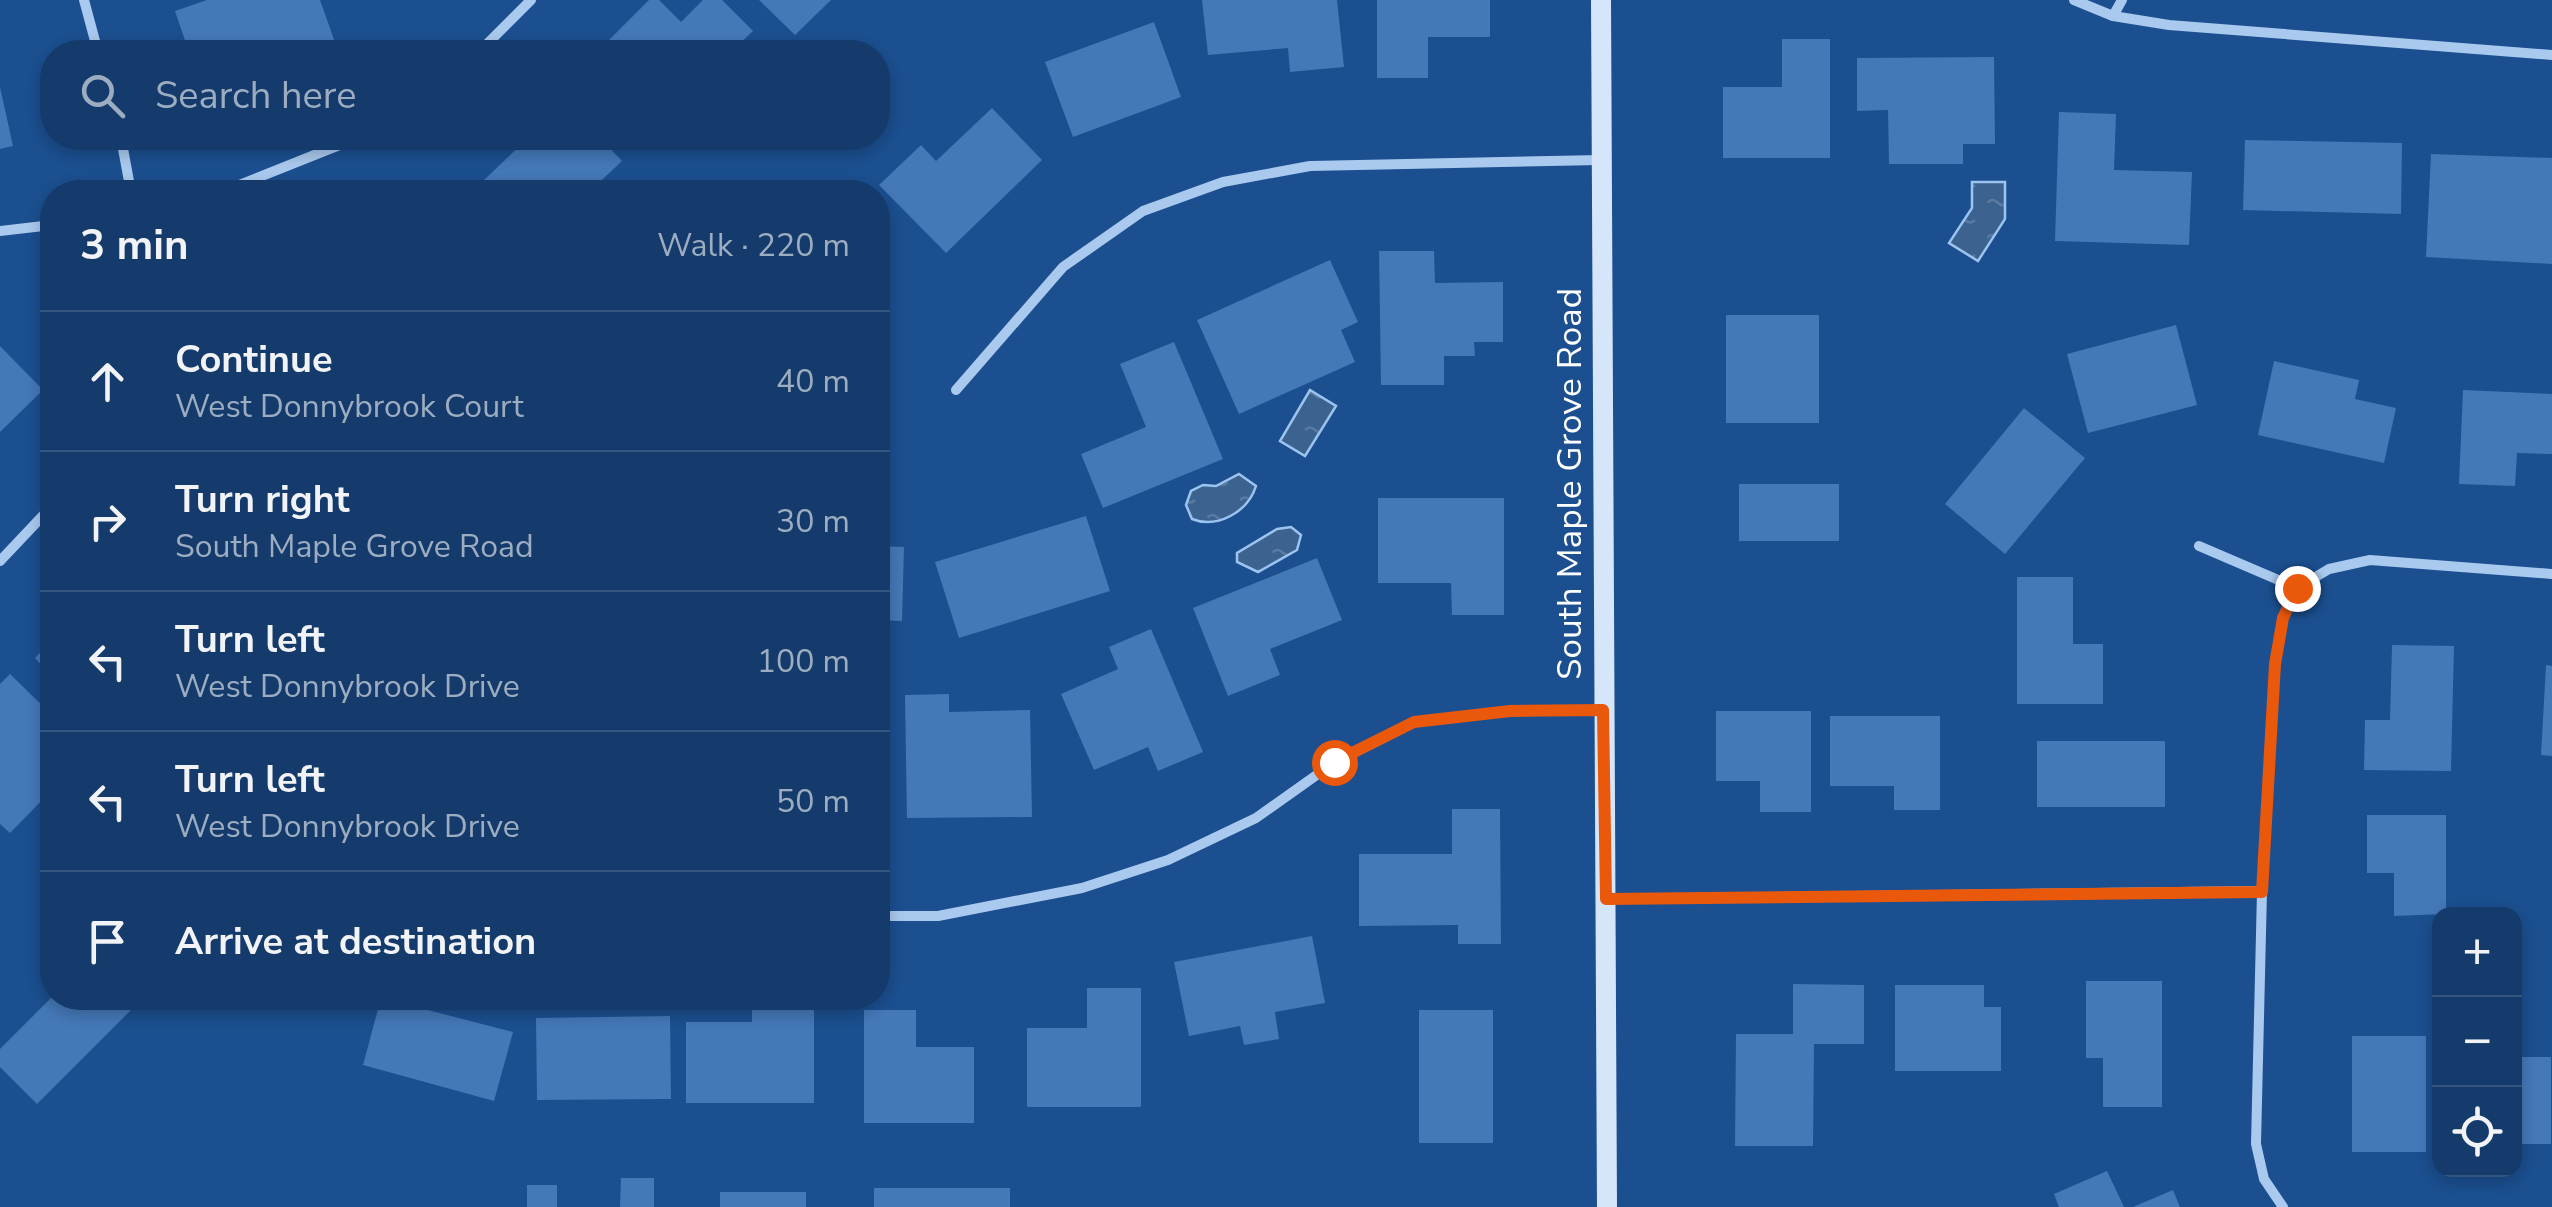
<!DOCTYPE html>
<html lang="en">
<head>
<meta charset="utf-8">
<style>
	body { margin:0; font-family:"Nunito Sans",sans-serif; background:#214673; color:#f1f3f6 }
	.controls { position:absolute; right:30px; bottom:30px; display:grid; overflow:hidden; border-radius:20px; box-shadow:0 5px 15px #0003 }
	.controls button { width:90px; height:90px; display:grid; place-items:center; padding:0; border:0; border-bottom:2px solid #33557e; background:#143b6b; color:#f1f3f6; font:50px sans-serif }
	.stop { position:absolute; width:30px; height:30px; margin:-22px; border:8px solid #ea580c; border-radius:50%; background:#fff }
	.stop.end { background:#ea580c; border-color:#fff; box-shadow:0 2px 10px #0008 }
	.list { margin:0; padding:0; list-style:none }
	h2 { display:flex; justify-content:space-between; align-items:center; height:130px; margin:0; padding:0 40px; font-size:42px }
	h2 small { font-size:32px; font-weight:400; color:#9dadc1 }
	.list li { display:grid; grid-template-columns:65px 1fr auto; gap:30px; align-items:center; box-sizing:border-box; height:140px; padding:0 40px; border-top:2px solid #33557e }
	.list b { display:block; font-size:38px; white-space:nowrap }
	.list p { margin:0; font-size:32px; white-space:nowrap; color:#9dadc1 }
	.list em { font-size:32px; font-style:normal; color:#9dadc1 }
	.icon { flex:none; width:55px; height:55px; fill:none; stroke:currentColor; stroke-width:2; stroke-linecap:round; stroke-linejoin:round }
	.map { position:relative; flex:none; width:2552px; height:1207px; overflow:hidden }
	.search { position:absolute; background:#143b6b; box-shadow:0 5px 15px #0003; left:40px; top:40px; width:850px; height:110px; display:flex; align-items:center; gap:25px; box-sizing:border-box; padding:0 35px; border-radius:40px; color:#9dadc1; font-size:38px }
	.panel { position:absolute; background:#143b6b; box-shadow:0 5px 15px #0003; left:40px; top:180px; width:850px; height:830px; border-radius:40px }
	.map>svg:first-child { display:block }
	.water { fill:url(#water-ripples); stroke:#9cc4f0; stroke-width:2.5 }
	.building { fill:#4478b7 }
	.lines { fill:none; stroke-linecap:round; stroke-linejoin:round }
	.minor { stroke:#a9c9ee; stroke-width:10 }
	.secondary { stroke:#d6e6fa; stroke-width:20 }
	.route { stroke:#ea580c; stroke-width:12 }
	.labels { text-anchor:middle; dominant-baseline:central; stroke-width:8; stroke-linejoin:round; paint-order:stroke }
	.street-label { font-size:35px; fill:#fff; stroke:#1b4f8f }
</style>
</head>
<body>
<div class="map">
<svg width="2552" height="1207" viewBox="0 0 2552 1207">
	<defs>
		<pattern id="water-ripples" width="26" height="14" patternUnits="userSpaceOnUse" patternTransform="scale(2.5)"><rect width="26" height="14" fill="#3c6290"/><path d="M2 4q2-2 4 0t4 0M15 11q2-2 4 0t4 0" fill="none" stroke="#597aa1"/></pattern>
	</defs>
	<rect width="100%" height="100%" fill="#1b4f8f"/>
	<path class="water" d="M1972,182H2005V219L1978,261L1949,243L1972,208Z
		M1310,390L1336,406L1305,456L1280,441Z
		M1239,474L1256,486C1248,512 1217,529 1192,519L1186,505L1191,491L1203,485L1216,486Z
		M1291,527L1301,535L1297,550L1258,572L1237,562V553L1277,529Z"/>
	<path class="building" d="M207,0H320L336,45L314,52H270L266,42L234,52H189L175,11Z
		M649,0H659L681,22L703,0H722L753,31L731,52H597Z
		M759,0H831L795,35Z
		M1202,0H1337L1344,67L1290,72L1288,48L1208,55Z
		M1377,0H1490V37H1428V78H1377Z
		M1154,22L1181,97L1073,137L1045,62Z
		M1782,39H1830V158H1723V87H1782Z
		M1994,57L1995,144H1963V164H1889L1888,110L1857,111V58Z
		M0,87L13,146L0,149Z
		M992,108L1042,160L946,253L879,185L921,145L936,161Z
		M2059,112L2116,114L2114,170L2192,172L2189,245L2055,241Z
		M528,138H600L622,161L589,192H497L484,180Z
		M2245,140L2402,143L2401,214L2243,210Z
		M2431,154L2552,158V264L2426,257Z
		M1379,251H1434L1435,283L1503,282V342H1474L1475,356H1444V385H1381Z
		M1330,260L1358,322L1341,330L1355,362L1239,414L1197,320Z
		M1726,315H1819V423H1726Z
		M2176,325L2197,405L2088,433L2067,354Z
		M1174,342L1223,459L1103,508L1081,454L1146,427L1120,364Z
		M0,346L43,390L0,432Z
		M2274,361L2359,380L2355,399L2396,408L2384,463L2258,435Z
		M2463,390L2552,394V454L2517,453L2515,486L2459,484Z
		M2024,408L2085,458L2005,554L1945,504Z
		M1739,484H1839V541H1739Z
		M1378,498H1504V615H1452L1451,583H1378Z
		M1086,516L1110,591L959,638L935,562Z
		M878,546L904,547L902,621L878,620Z
		M1317,558L1342,620L1270,649L1280,675L1228,696L1193,608Z
		M2017,577H2073V644H2103V704H2017Z
		M1151,629L1203,752L1158,771L1148,747L1094,770L1061,694L1118,669L1109,647Z
		M52,640V676L35,658Z
		M2392,645L2454,646L2451,771L2364,770L2365,720H2390Z
		M2546,665L2552,666V756L2541,755Z
		M10,674L52,715V790L10,833L0,824V684Z
		M949,694V712L1030,710L1032,817L907,818L905,695Z
		M1716,711H1811V812H1760V781H1716Z
		M1830,716H1940V810H1894V786H1830Z
		M2037,741H2165V807H2037Z
		M1452,809H1500L1501,944H1458V925L1359,926V854H1452Z
		M2367,815H2446V914L2394,916V873H2367Z
		M1312,936L1325,1003L1275,1012L1279,1039L1244,1045L1240,1026L1189,1036L1174,962Z
		M2086,981H2162V1107H2103V1058H2086Z
		M1793,984L1864,985V1044H1814L1813,1146H1735L1736,1034H1793Z
		M1895,985H1984V1007H2001V1071H1895Z
		M1087,988H1141V1107H1027V1028H1087Z
		M51,998H143L37,1104L0,1067V1049Z
		M381,998L513,1032L494,1101L363,1065Z
		M752,1009H814V1103H686V1022H752Z
		M864,1010H916V1047H974V1123H864Z
		M1419,1010H1493V1143H1419Z
		M670,1016L671,1099L537,1100L536,1018Z
		M2352,1036H2426V1152H2352Z
		M2514,1057H2551V1144H2514Z
		M2107,1171L2124,1207H2059L2054,1194Z
		M621,1178H654V1207H620Z
		M527,1185H557V1207H527Z
		M874,1188H1010V1207H874Z
		M2173,1190L2180,1207H2133Z
		M720,1192H806V1207H720Z"/>
	<g class="lines">
		<path class="minor" d="M84,0L98,52
			M2074,0L2113,16L2169,25L2552,55
			M2113,16L2122,0
			M479,52L531,0
			M121,138L131,192
			M222,192L357,138
			M0,231L52,225
			M956,390L1063,267L1143,211L1223,182L1310,166L1600,160
			M2199,546L2297,588
			M0,561L52,506
			M2262,891L2256,1144L2264,1179L2283,1207
			M1606,899L2262,891L2275,664L2283,617L2297,588L2329,569L2370,560L2552,574
			M878,916H938L1082,888L1168,860L1256,818L1335,762L1414,722L1510,711L1603,710"/>
		<path class="secondary" d="M1601,0L1607,1207"/>
	</g>
	<g class="lines">
		<path class="route" d="M1334,762L1414,722L1510,711L1603,710L1606,899L2262,892L2275,664L2283,618L2297,588"/>
	</g>
	<g class="labels">
		<g class="street-label">
			<text transform="translate(1569 484) rotate(-90)">South Maple Grove Road</text>
		</g>
	</g>
</svg>
<div class="controls">
<button>+</button>
<button>−</button>
<button><svg class="icon" aria-label="locate" viewBox="0 0 24 24"><circle cx="12" cy="12" r="6"/><path d="M12 2v4M12 18v4M2 12h4M18 12h4"/></svg></button>
</div>
<div class="stop" style="left:1334px;top:762px"></div>
<div class="stop end" style="left:2297px;top:588px"></div>
<div class="search"><svg class="icon" aria-label="search" viewBox="0 0 24 24"><circle cx="10" cy="10" r="6"/><path d="M15 15l6 6"/></svg>Search here</div>
<section class="panel">
<h2>3 min<small>Walk · 220 m</small></h2>
<ul class="list">
<li><svg class="icon" aria-label="ahead" viewBox="0 0 24 24"><path d="M12 20V5M6 11l6-6 6 6"/></svg><div><b>Continue</b><p>West Donnybrook Court</p></div><em>40 m</em></li>
<li><svg class="icon" aria-label="right" viewBox="0 0 24 24"><path d="M7 20v-9h11M14 6l5 5-5 5"/></svg><div><b>Turn right</b><p>South Maple Grove Road</p></div><em>30 m</em></li>
<li><svg class="icon" aria-label="left" viewBox="0 0 24 24"><path d="M17 20v-9H6M10 6l-5 5 5 5"/></svg><div><b>Turn left</b><p>West Donnybrook Drive</p></div><em>100 m</em></li>
<li><svg class="icon" aria-label="left" viewBox="0 0 24 24"><path d="M17 20v-9H6M10 6l-5 5 5 5"/></svg><div><b>Turn left</b><p>West Donnybrook Drive</p></div><em>50 m</em></li>
<li><svg class="icon" aria-label="arrive" viewBox="0 0 24 24"><path d="M6 21V4h12l-3 4 3 4H6"/></svg><div><b>Arrive at destination</b></div></li>
</ul>
</section>
</div>
</body>
</html>
